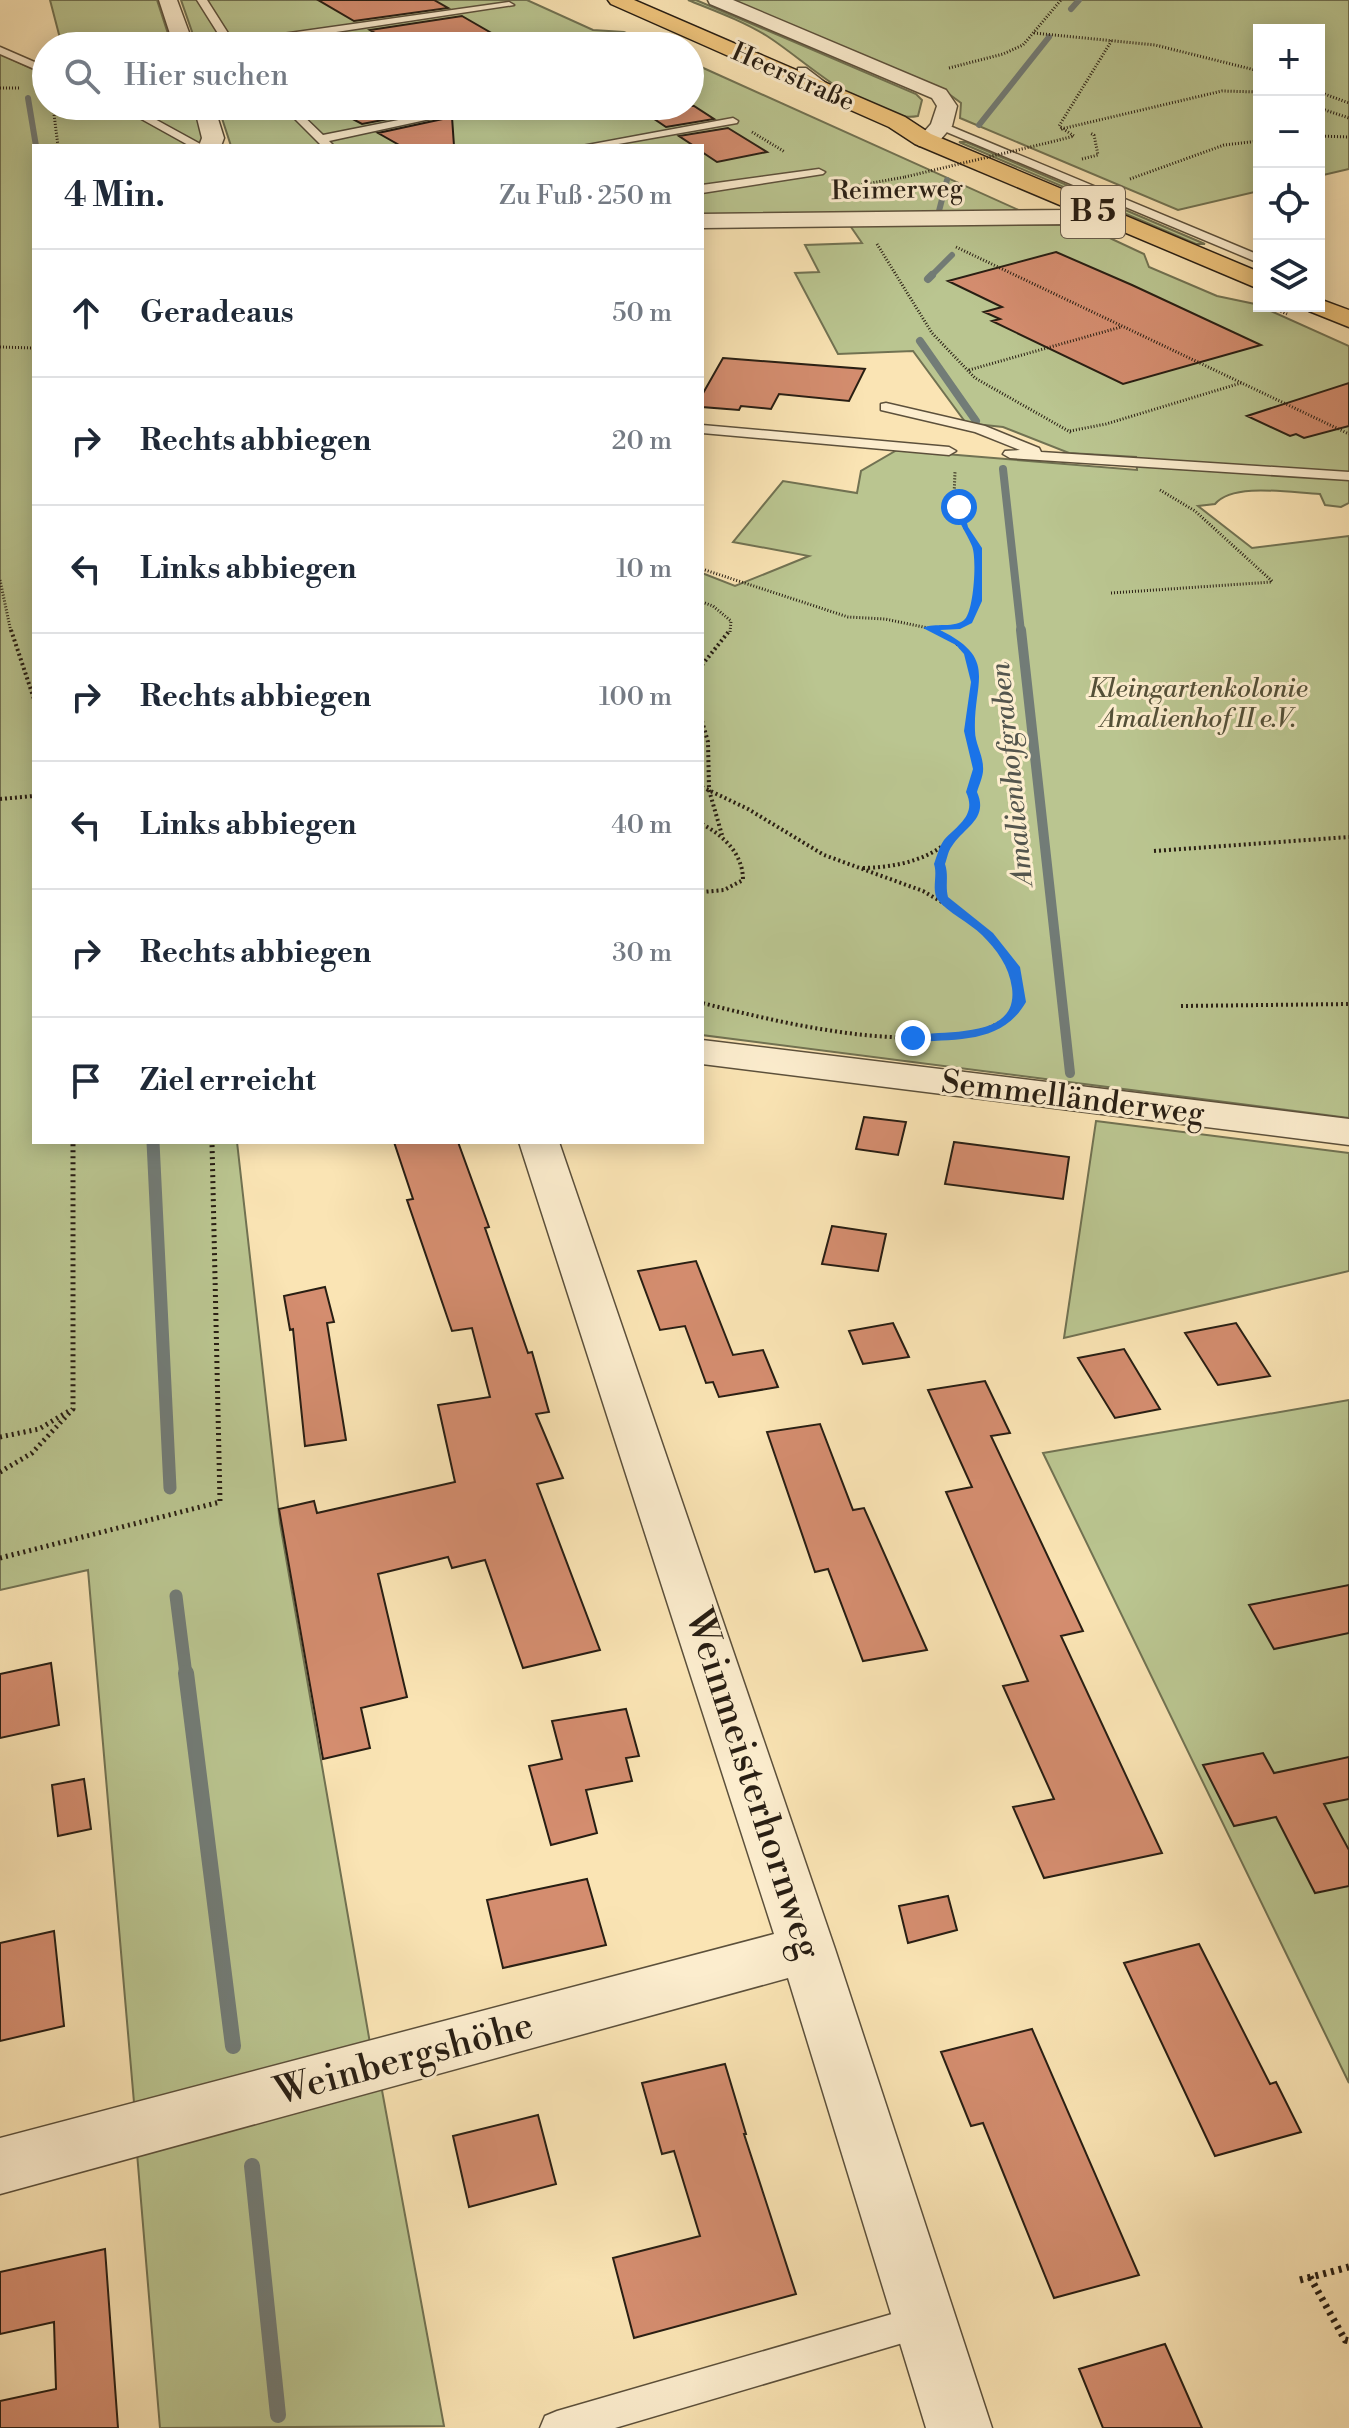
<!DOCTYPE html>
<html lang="de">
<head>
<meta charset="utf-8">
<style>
	body { margin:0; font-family:"Libre Bodoni",serif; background:#f6f6f7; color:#1f2937 }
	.controls { position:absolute; right:24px; top:24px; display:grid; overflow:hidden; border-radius:0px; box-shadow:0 4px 20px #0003 }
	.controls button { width:72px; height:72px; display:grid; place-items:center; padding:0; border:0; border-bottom:2px solid #e0e1e3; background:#fff; color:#1f2937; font:40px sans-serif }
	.stop { position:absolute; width:24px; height:24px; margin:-18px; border:6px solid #1a73e8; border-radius:50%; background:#fff }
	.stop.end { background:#1a73e8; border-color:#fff; box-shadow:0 2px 8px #0008 }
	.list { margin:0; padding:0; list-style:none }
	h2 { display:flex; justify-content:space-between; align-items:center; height:104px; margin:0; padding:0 32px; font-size:34px }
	h2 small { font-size:26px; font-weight:400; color:#747a83 }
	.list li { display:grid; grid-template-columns:52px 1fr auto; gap:24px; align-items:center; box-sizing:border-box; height:128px; padding:0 32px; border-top:2px solid #e0e1e3 }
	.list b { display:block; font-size:30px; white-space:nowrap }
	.list em { font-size:26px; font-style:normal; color:#747a83 }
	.icon { flex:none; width:44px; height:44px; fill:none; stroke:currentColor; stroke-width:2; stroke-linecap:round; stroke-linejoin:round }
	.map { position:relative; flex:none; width:1349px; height:2428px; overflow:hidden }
	.search { position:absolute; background:#fff; box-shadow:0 4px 20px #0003; left:32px; top:32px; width:672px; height:88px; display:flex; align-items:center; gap:20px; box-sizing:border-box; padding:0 28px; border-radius:44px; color:#747a83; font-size:30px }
	.panel { position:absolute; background:#fff; box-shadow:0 4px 20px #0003; left:32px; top:144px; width:672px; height:1000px; border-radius:0px }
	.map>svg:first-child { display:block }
	.green { fill:#bac590; stroke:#717252; stroke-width:2 }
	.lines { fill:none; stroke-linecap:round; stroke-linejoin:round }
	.stream-far4 { stroke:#727c77; stroke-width:6 }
	.stream-far3 { stroke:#727c77; stroke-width:8 }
	.stream-far2 { stroke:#727c77; stroke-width:10 }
	.stream-far1 { stroke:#727c77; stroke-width:13 }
	.stream { stroke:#727c77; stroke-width:16 }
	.building { fill:#d48d6f; stroke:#281e13; stroke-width:2 }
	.lane-casing { stroke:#5c503b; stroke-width:3 }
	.street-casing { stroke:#5c503b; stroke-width:3 }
	.primary-casing { stroke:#281e13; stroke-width:3 }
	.path-far3 { stroke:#281e13; stroke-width:3; stroke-dasharray:1 2; stroke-linecap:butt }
	.path-far2 { stroke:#281e13; stroke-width:4; stroke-dasharray:2 3; stroke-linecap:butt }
	.path-far1 { stroke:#281e13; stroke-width:5; stroke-dasharray:2 4; stroke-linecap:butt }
	.path { stroke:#281e13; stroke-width:7; stroke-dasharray:3 5; stroke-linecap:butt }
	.lane { fill:#fcedce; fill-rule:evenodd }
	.street { fill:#fcedce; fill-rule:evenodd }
	.primary { fill:#edc27a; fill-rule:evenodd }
	.path-bridge { stroke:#281e13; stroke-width:3; stroke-dasharray:1 2; stroke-linecap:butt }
	.route { fill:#1a73e8 }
	.labels { text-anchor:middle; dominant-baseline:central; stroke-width:6; stroke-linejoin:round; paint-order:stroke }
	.far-street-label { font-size:26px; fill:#281e13; stroke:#fcedce }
	.far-park-label { font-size:26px; font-style:italic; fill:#545038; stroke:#fcedce }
	.far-water-label { font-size:28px; font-style:italic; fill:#53554d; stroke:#fcedce }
	.shield { fill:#fcedce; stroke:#685c4b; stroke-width:2 }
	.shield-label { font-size:30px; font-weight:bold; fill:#281e13 }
	.street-label { font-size:32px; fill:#281e13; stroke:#fcedce }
	.near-street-label { font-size:38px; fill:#281e13; stroke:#fcedce }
</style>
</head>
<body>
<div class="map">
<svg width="1349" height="2428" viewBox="0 0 1349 2428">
	<rect width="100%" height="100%" fill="#fae4b4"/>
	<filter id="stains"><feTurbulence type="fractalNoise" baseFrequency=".0025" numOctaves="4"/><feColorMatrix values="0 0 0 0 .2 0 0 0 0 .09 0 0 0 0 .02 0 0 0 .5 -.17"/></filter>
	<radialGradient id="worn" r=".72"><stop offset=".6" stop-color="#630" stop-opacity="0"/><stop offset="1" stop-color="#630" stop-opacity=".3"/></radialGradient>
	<path class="green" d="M50,0H157L172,46H62Z
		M181,0H527L593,30L624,32L655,46H197Z
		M688,0H696L916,94L922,100L918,116C871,125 805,60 767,36C743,21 715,11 688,0Z
		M727,0H1349V169L1319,176V30H1259V191L1178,210L960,118L961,103L942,89Z
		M0,54L46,75V106H193L207,146H34V1142H237L280,1523L371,2049L135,2114L88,1570L0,1590Z
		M690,62L1023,212L702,217V146H231L218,106H690Z
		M959,142H966L1205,244H1196Z
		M849,224L1082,225L1144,254L1149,267L1217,296L1255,304L1349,346V503L1341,507L1325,505L1320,494C1292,493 1233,482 1215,504L1198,506L1252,548L1349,536V1118L702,1035V573L735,586L809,556L733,542L783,481L857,493L861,471L897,450L1137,470L1136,457L1069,453L1003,427L966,423L913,351L838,354L795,273L819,272L805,245L862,243Z
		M1096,1121L1349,1153V1271L1064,1338Z
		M1349,1400V2083L1043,1453Z
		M381,2085L444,2426L160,2428L137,2153Z"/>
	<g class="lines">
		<path class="stream-far4" d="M1071,9L1079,0
			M28,98L36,146
			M979,125L1049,37
			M939,211L947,180
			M930,277L952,255"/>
		<path class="stream-far3" d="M928,279L932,275
			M920,341L976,421
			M1003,469L1021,632"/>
		<path class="stream-far2" d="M1021,630L1070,1073"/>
		<path class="stream-far1" d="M153,1142L170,1488
			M176,1596L186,1675"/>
		<path class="stream" d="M186,1673L233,2046
			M252,2166L278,2415"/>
	</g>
	<path class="building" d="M318,0H434L448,8L354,21Z
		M462,16L500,38L452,46H398L370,30Z
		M328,106H450L451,107L362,124Z
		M635,106H694L714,119L666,127Z
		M452,117L454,146H401L378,133Z
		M728,128L767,152L717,162L702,152V146H694L679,136Z
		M1056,252L1132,285L1261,345L1123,384L992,321L1000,319L984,312L1002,307L948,281Z
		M723,358L865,369L849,401L779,394L771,409L741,406L739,410L702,407V395Z
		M1349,383V426L1304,438L1296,434L1290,436L1247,416Z
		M864,1117L906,1122L898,1155L856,1149Z
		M394,1142H458L489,1227L485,1228L528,1353L532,1352L549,1412L536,1414L563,1478L537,1484L600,1650L523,1668L485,1560L452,1568L448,1557L378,1574L407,1697L361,1708L370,1748L323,1759L279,1509L314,1501L317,1513L455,1482L438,1405L490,1397L472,1328L452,1331L407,1200L413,1199Z
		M954,1142L1069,1157L1063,1199L945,1184Z
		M832,1226L886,1234L878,1271L822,1264Z
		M696,1261L733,1355L763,1350L778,1387L719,1397L713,1382L706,1383L685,1326L660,1330L638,1271Z
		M325,1287L334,1322L327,1323L346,1440L305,1446L293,1329L290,1330L284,1296Z
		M893,1323L909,1357L863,1364L849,1331Z
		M1236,1323L1270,1376L1218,1385L1185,1333Z
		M1124,1349L1160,1409L1115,1418L1078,1358Z
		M985,1381L1010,1433L991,1436L1083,1631L1061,1636L1162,1853L1044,1878L1013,1807L1054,1799L1003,1686L1028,1681L946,1492L972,1487L928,1390Z
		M820,1424L853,1510L864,1508L927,1650L863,1661L828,1569L815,1572L767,1432Z
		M1349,1585V1633L1274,1649L1249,1605Z
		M51,1663L59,1725L0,1738V1674Z
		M626,1709L639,1756L626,1758L632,1781L586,1790L597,1833L551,1845L529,1766L562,1759L552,1721Z
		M1263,1753L1274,1773L1349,1757V1799L1324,1804L1349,1850V1886L1315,1893L1276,1817L1234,1826L1203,1765Z
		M84,1779L91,1829L58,1836L52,1785Z
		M587,1879L606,1945L503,1968L487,1900Z
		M948,1896L957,1930L908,1943L899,1906Z
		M54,1931L64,2026L0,2041V1943Z
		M1199,1944L1270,2084L1276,2082L1301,2132L1215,2156L1124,1963Z
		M1032,2029L1139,2275L1054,2298L983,2123L971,2126L941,2052Z
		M725,2064L746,2134H744L796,2294L634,2338L613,2258L700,2236L674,2151L662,2154L642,2083Z
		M538,2115L556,2184L469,2207L453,2136Z
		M105,2249L118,2428H0V2401L56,2389L54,2322L0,2334V2272Z
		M1165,2344L1202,2428H1103L1079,2369Z"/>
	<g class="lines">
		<defs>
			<path id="lane" d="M197,0H207L233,41L509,2L514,5L244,46H226Z
				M578,38L583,41L582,43L537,46Z
				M0,47L46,67V74L0,54Z
				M798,68H806L839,93L830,95L798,72Z
				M118,106H131L204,146H190Z
				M282,106H293L323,135L469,106H490L329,141L334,146H322Z
				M733,118L738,121L737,123L607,146H582Z
				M937,124H945L1259,255V263L937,128Z
				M819,169L825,172L823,174L702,193V185Z
				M886,403L985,426L1039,448L1041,452L1349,472V480L1010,458L1003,454L1005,451L1020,450L975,432L881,410V404Z
				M702,425L949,447L956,451L949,455L702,433Z
				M923,2305L935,2310L940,2321L935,2332L923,2337L615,2428H540L545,2416L557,2411Z"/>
			<path id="street" d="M159,0H177L194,46H174Z
				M708,0H733L946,90L957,106L952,126L935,146H919L916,141L931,124L937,106L932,98L710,4Z
				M194,106H214L224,138L221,146H199L202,138Z
				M1093,205L1101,207L1104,212L1101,217L1069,224L702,228V214L1069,210Z
				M702,1040L1349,1119V1145L702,1064Z
				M519,1142H559L835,1949L992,2428H926L788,1978L0,2194V2138L774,1934Z"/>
			<path id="primary" d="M608,0H634L905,117L931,134L1259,272V289L915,144L889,127L611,4Z
				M1319,299L1349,310V327L1309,311L1305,306H1319Z"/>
		</defs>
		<use href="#lane" class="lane-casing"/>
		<use href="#street" class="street-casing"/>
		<use href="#primary" class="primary-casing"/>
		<path class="path-far3" d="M1034,33L1155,45L1259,71
			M949,68L1003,54L1023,45L1061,0
			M0,88H21
			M1319,92L1349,103
			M53,106L58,146
			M1319,108L1349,118
			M1061,129L1222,91L1259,92
			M752,132L785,152
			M1319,136L1349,137
			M1051,142L1074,136L1059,126L1112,40
			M1082,159L1098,155L1094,135L1090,133
			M1130,179L1224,145L1259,141
			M838,189L905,177
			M877,244L932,333L975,378L1072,433
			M956,247L1349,434
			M1270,306L1287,314
			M0,347L34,348
			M969,370L1121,327
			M1070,431L1106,424L1241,383
			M1160,490L1195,511L1273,582
			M702,569L848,617L885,619L928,628L960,626L969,621L977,601L978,548L964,527L954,496L955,472
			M0,580L11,632
			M1111,593L1272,582
			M702,602L713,606L731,621L730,632
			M934,630L939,632"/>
		<path class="path-far2" d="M11,630L34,699
			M702,665L730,630
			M702,721L708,742L709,790L722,835
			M702,787L748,809L824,855L923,891L973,920L997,944L1016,974L1020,995L1008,1019C997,1024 985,1031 973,1033C885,1048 787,1024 702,1003
			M0,799L34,796
			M702,824C724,836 743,854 743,880L724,890L702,892
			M1154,851L1349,837
			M863,868C913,867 957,851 976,802C970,788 979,780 977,766C976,754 969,742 969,729C970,676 994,661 935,630
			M942,898L943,874L939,864L946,845
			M1181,1006L1349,1004"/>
		<path class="path-far1" d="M0,1437L39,1429L69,1411
			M0,1472L32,1453L73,1409V1142
			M0,1558L220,1502L212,1142"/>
		<path class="path" d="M1310,2277L1345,2340L1349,2341
			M1300,2280L1349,2267"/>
		<use href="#lane" class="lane"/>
		<use href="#street" class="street"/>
		<use href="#primary" class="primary"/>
		<path class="path-bridge" d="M905,177L1051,142"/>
	</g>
	<path class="route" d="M959,504L963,507L968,527L982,548V601L972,623L960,629L940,630C999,659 973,681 975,731C975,743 983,755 983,767C984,775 979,785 977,792C989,819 964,827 952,846C948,851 947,859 945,864C949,876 945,885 948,897L993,933L1020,967L1026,1002C1002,1044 956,1039 913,1042L907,1038L909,1036C942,1029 1019,1041 1012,988C1009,966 997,950 982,935C970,923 947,912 938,900C931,891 938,875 934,864C937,856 939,847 944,840C958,825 977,815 966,792L973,769L964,731L971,682L964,654L956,645L923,628C934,622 956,629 965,619C974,609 977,558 972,546C966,532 958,522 954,507Z"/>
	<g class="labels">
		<g class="far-street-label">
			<text transform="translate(793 77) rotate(24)">Heerstraße</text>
			<text transform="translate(897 190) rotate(-1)">Reimerweg</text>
		</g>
		<g class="far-park-label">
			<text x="1198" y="689">Kleingartenkolonie<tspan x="1198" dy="30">Amalienhof II e.V.</tspan></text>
		</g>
		<g class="far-water-label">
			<text transform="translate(1012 774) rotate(-96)">Amalienhofgraben</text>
		</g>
		<rect class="shield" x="1061" y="186" width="64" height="52" rx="6"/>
		<g class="shield-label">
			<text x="1093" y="212">B 5</text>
		</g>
		<g class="street-label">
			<text transform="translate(1073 1098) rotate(7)">Semmelländerweg</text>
		</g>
		<g class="near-street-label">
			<text transform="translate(753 1784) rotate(72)">Weinmeisterhornweg</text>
			<text transform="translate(404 2059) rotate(-15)">Weinbergshöhe</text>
		</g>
	</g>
	<rect width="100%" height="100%" filter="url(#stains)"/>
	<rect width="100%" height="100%" fill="url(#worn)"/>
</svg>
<div class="controls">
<button>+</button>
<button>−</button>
<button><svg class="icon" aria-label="locate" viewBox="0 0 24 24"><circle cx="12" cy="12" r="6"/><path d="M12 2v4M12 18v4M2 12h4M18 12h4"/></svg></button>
<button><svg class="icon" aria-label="layers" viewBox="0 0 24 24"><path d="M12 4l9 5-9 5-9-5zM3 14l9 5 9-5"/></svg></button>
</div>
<div class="stop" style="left:959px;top:507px"></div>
<div class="stop end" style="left:913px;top:1038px"></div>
<div class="search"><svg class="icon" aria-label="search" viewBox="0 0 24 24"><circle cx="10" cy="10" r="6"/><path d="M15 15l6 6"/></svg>Hier suchen</div>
<section class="panel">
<h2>4 Min.<small>Zu Fuß · 250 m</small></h2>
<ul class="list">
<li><svg class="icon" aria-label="ahead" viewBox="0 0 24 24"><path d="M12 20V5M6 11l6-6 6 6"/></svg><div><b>Geradeaus</b></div><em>50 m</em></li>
<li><svg class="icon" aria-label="right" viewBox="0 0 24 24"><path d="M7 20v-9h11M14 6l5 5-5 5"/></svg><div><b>Rechts abbiegen</b></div><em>20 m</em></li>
<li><svg class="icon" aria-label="left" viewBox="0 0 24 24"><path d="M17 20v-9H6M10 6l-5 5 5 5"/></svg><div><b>Links abbiegen</b></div><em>10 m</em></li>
<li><svg class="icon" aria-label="right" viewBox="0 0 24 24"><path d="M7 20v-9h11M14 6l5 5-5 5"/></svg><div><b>Rechts abbiegen</b></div><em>100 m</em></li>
<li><svg class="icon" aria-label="left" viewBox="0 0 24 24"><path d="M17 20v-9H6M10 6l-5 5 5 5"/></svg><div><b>Links abbiegen</b></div><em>40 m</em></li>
<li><svg class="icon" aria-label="right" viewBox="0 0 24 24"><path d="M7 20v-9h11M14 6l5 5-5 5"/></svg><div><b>Rechts abbiegen</b></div><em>30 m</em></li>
<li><svg class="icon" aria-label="arrive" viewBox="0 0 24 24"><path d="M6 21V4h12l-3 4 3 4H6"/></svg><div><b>Ziel erreicht</b></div></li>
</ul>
</section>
</div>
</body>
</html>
